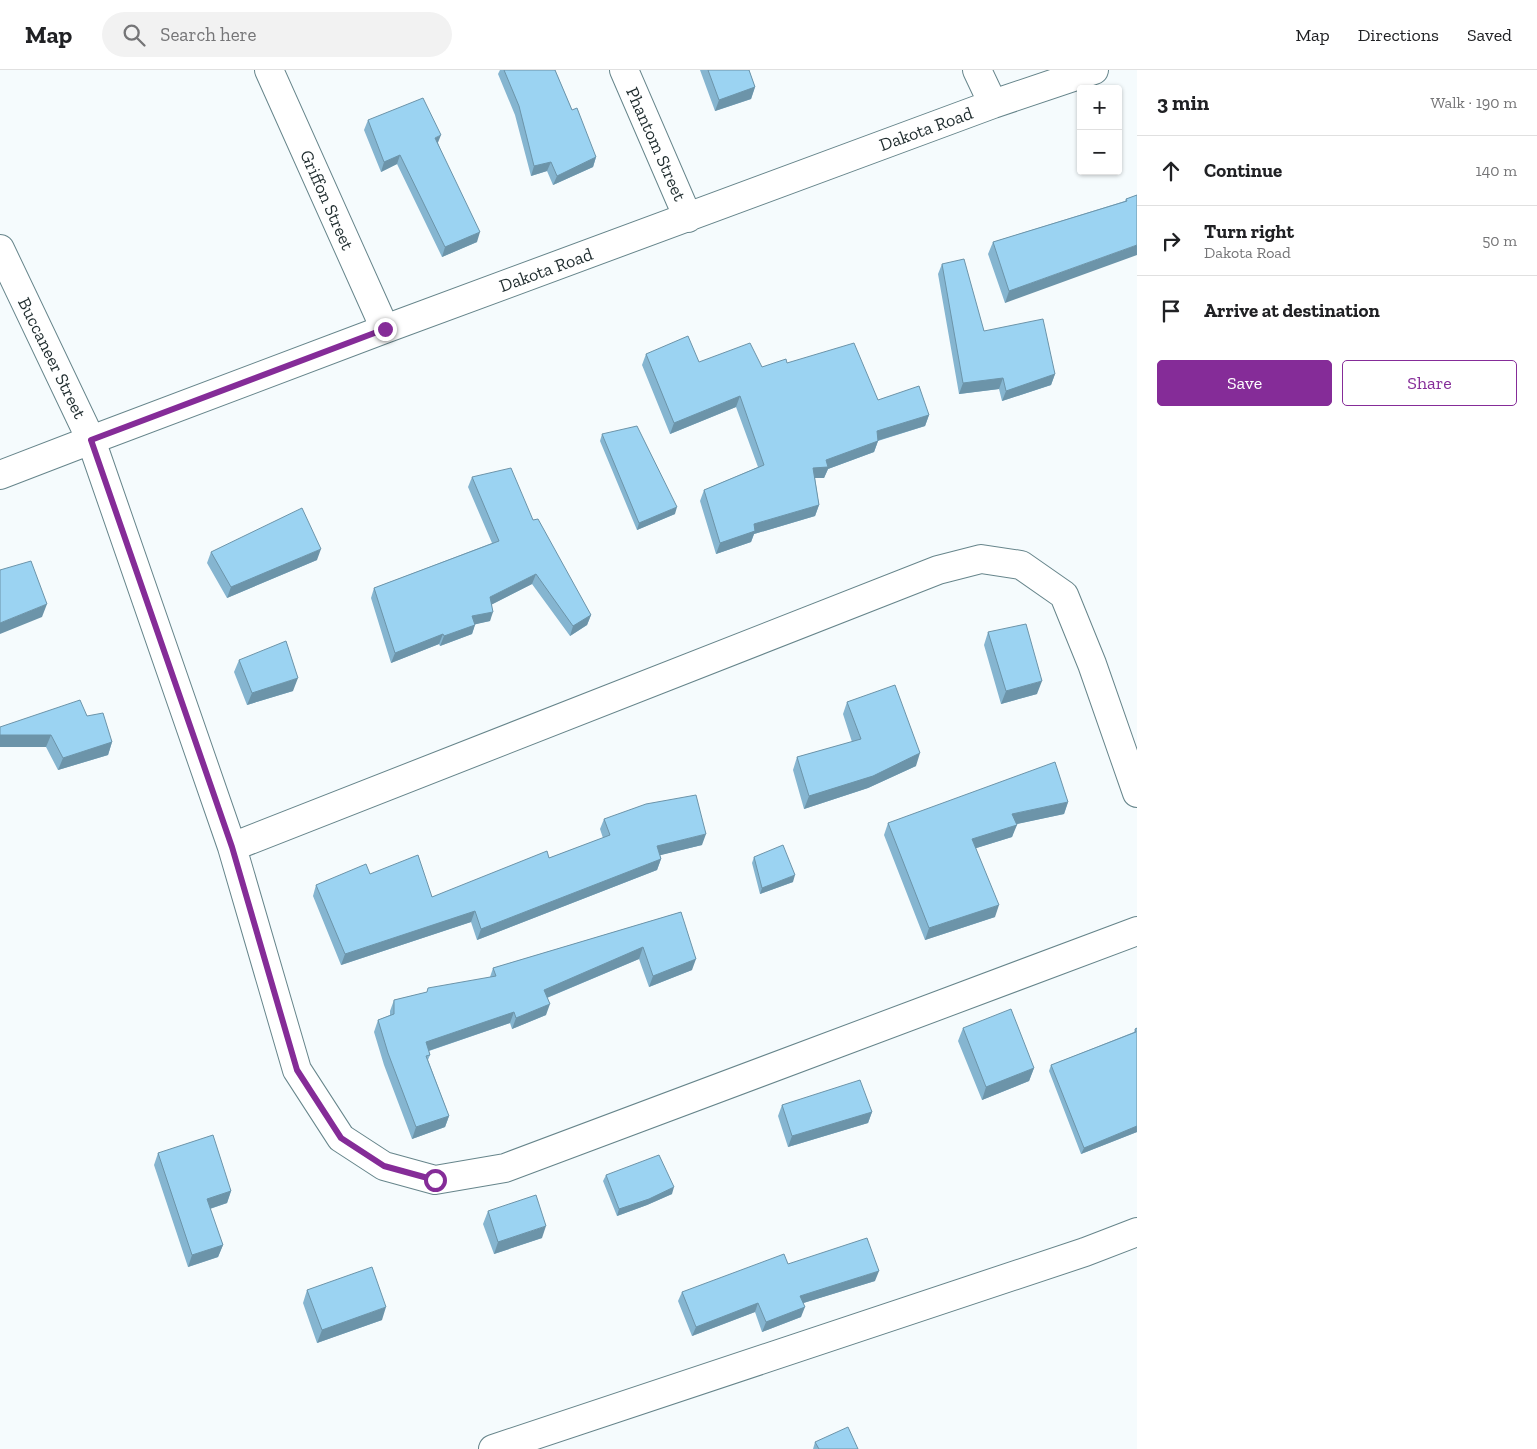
<!DOCTYPE html>
<html lang="en">
<head>
<meta charset="utf-8">
<style>
	body { margin:0; font-family:"Zilla Slab",serif; background:#f2f2f2; color:#202124 }
	.controls { position:absolute; right:15px; top:15px; display:grid; overflow:hidden; border-radius:5px; box-shadow:0 1px 4px #0004 }
	.controls button { width:45px; height:45px; display:grid; place-items:center; padding:0; border:0; border-bottom:1px solid #e0e0e0; background:#fff; color:#202124; font:25px sans-serif }
	.stop { position:absolute; width:15px; height:15px; margin:-11px; border:4px solid #852c98; border-radius:50%; background:#fff }
	.stop.end { background:#852c98; border-color:#fff; box-shadow:0 1px 5px #0008 }
	.list { margin:0; padding:0; list-style:none }
	h2 { display:flex; justify-content:space-between; align-items:center; height:65px; margin:0; padding:0 20px; font-size:21px }
	h2 small { font-size:16px; font-weight:400; color:#757577 }
	.list li { display:grid; grid-template-columns:32px 1fr auto; gap:15px; align-items:center; box-sizing:border-box; height:70px; padding:0 20px; border-top:1px solid #e0e0e0 }
	.list b { display:block; font-size:19px; white-space:nowrap }
	.list p { margin:0; font-size:16px; white-space:nowrap; color:#757577 }
	.list em { font-size:16px; font-style:normal; color:#757577 }
	.actions { display:flex; gap:10px; padding:15px 20px }
	.actions a { flex:1; padding:11px 0; border:1px solid #852c98; border-radius:5px; text-align:center; font-size:18px; color:#852c98 }
	.actions .main { background:#852c98; color:#fff }
	.icon { flex:none; width:28px; height:28px; fill:none; stroke:currentColor; stroke-width:2; stroke-linecap:round; stroke-linejoin:round }
	.map { position:relative; flex:none; width:1137px; height:1379px; overflow:hidden }
	header { display:flex; align-items:center; gap:30px; box-sizing:border-box; height:70px; padding:0 25px; background:#fff; border-bottom:1px solid #e0e0e0 }
	header strong { font-size:24px }
	nav { display:flex; gap:28px; margin-inline-start:auto; font-size:18px }
	.search { width:350px; height:45px; background:#f2f2f2; display:flex; align-items:center; gap:12px; box-sizing:border-box; padding:0 18px; border-radius:28px; color:#757577; font-size:19px }
	main { display:flex }
	aside { flex:1; background:#fff }
	.map>svg:first-child { display:block }
	.lines { fill:none; stroke-linecap:round; stroke-linejoin:round }
	.street-casing { stroke:#66858b; stroke-width:30 }
	.street { stroke:#fff; stroke-width:28 }
	.wall { fill:#85b5d0 }
	.shaded-wall { fill:#6c94a9 }
	.building { fill:#9bd3f2; stroke:#6c94a9 }
	.route { stroke:#852c98; stroke-width:6 }
	.labels { text-anchor:middle; dominant-baseline:central; stroke-width:4; stroke-linejoin:round; paint-order:stroke }
	.street-label { font-size:18px; fill:#1f2c2e; stroke:#fff }
</style>
</head>
<body>
<header>
<strong>Map</strong>
<div class="search"><svg class="icon" aria-label="search" viewBox="0 0 24 24"><circle cx="10" cy="10" r="6"/><path d="M15 15l6 6"/></svg>Search here</div>
<nav><a>Map</a><a>Directions</a><a>Saved</a></nav>
</header>
<main>
<div class="map">
<svg width="1137" height="1379" viewBox="0 0 1137 1379">
	<rect width="100%" height="100%" fill="#f5fbfd"/>
	<g class="lines">
		<defs>
			<path id="street" d="M269,0L385,259
				M624,0L688,148
				M977,0L993,34
				M0,179L91,370L232,777L297,1000L341,1068L384,1096L435,1110L505,1098L1137,861
				M0,405L91,370L385,259L993,34L1094,0
				M232,777L938,500L981,489L1021,495L1064,525L1092,594L1137,723
				M493,1379L1085,1182L1137,1162"/>
		</defs>
		<use href="#street" class="street-casing"/>
		<use href="#street" class="street"/>
	</g>
	<path class="wall" d="M500,0H555L572,40L596,87L593,97L553,115L547,101L531,106L515,45L498,4Z
		M700,0H749L755,17L751,29L715,41Z
		M368,50L438,73L477,172L442,187L397,94L381,102L364,60Z
		M1137,125L1005,233L988,184L993,172L1125,131L1126,129Z
		M942,194L984,261L1055,304L1051,315L1002,331L999,319L959,324L938,204Z
		M646,284L699,292L762,297L787,293L878,330L929,345L925,356L878,371L874,382L828,399L824,408H815L819,435L815,446L754,464L751,472L716,484L700,431L704,420L758,397L736,337L670,364L642,295Z
		M602,364L675,444L637,460L600,371Z
		M472,407L533,450L591,545L587,555L570,566L532,514L492,534L490,551L475,554L472,564L440,576L439,574L391,593L371,528L374,518L492,473L468,417Z
		M211,482L317,490L227,528L207,493Z
		M988,562L1037,624L1001,634L984,575Z
		M239,590L293,621L247,635L234,602Z
		M847,632L916,696L868,718L804,739L793,700L797,687L852,672L843,644Z
		M87,646L112,672L108,685L58,700L46,677H0Z
		M1068,732L1064,744L1016,754L1012,767L976,778L995,847L925,870L884,765L888,753Z
		M604,749L702,775L660,785L661,789L657,800L477,870L471,852L341,895L313,826L316,815L370,804L432,827L549,788L603,768L600,759Z
		M754,787L793,812L760,824L752,793Z
		M681,842L692,900L649,917L639,889L547,928L546,945L512,959L510,953L429,981L430,985L428,990L449,1046L445,1057L412,1069L384,995L374,962L378,950L390,945V941L394,930L490,907L493,898Z
		M963,958L1034,998L1029,1011L982,1030L958,971Z
		M1137,958V1062L1081,1084L1049,1001L1051,995L1134,962L1135,959Z
		M782,1035L872,1042L868,1053L788,1077L778,1046Z
		M158,1083L231,1121L227,1133L210,1139L223,1175L218,1187L188,1197L154,1095Z
		M606,1105L672,1124L647,1135L617,1146L603,1111Z
		M488,1141L542,1168L494,1184L483,1154Z
		M788,1194L875,1211L803,1233L801,1247L762,1262L755,1242L692,1266L678,1231L682,1222Z
		M307,1220L382,1250L317,1273L303,1233Z
		M815,1372L858,1379H813Z"/>
	<path class="shaded-wall" d="M755,17L751,29L715,41L719,30Z
		M441,65L437,75L435,68Z
		M400,85L397,94L381,102L384,92Z
		M596,87L593,97L553,115L557,106Z
		M551,92L547,101L531,106L534,96Z
		M480,162L477,172L442,187L445,177Z
		M1137,175V185L1005,233L1009,221Z
		M1055,304L1051,315L1002,331L1006,321Z
		M1003,308L999,319L959,324L963,313Z
		M740,326L736,337L670,364L674,353Z
		M929,345L925,356L873,372L877,361Z
		M878,371L874,382L828,399L824,408H809L813,398L826,390Z
		M819,435L815,446L754,464L751,472L716,484L720,473L754,454Z
		M677,437L675,444L637,460L639,453Z
		M321,479L317,490L227,528L231,517Z
		M536,504L532,514L487,537L490,527Z
		M47,534L42,547L0,564V553Z
		M493,542L490,551L468,556L472,546Z
		M591,545L587,555L570,566L573,556Z
		M475,555L472,564L440,576L444,566Z
		M443,564L439,574L391,593L395,583Z
		M298,608L293,621L247,635L252,623Z
		M1042,611L1037,624L1001,634L1006,621Z
		M0,665H51L46,677H0Z
		M112,672L108,685L58,700L63,688Z
		M920,683L916,696L868,718L804,739L809,726Z
		M1068,732L1064,744L1008,756L1012,744Z
		M1017,755L1012,767L967,781L972,769Z
		M706,764L702,775L653,787L657,776Z
		M661,789L657,800L477,870L481,859Z
		M795,805L793,812L760,824L762,818Z
		M999,835L995,847L925,870L929,858Z
		M475,841L471,852L341,895L345,884Z
		M643,877L639,889L539,931L544,920Z
		M696,889L692,900L649,917L653,906Z
		M550,934L546,945L512,959L516,948Z
		M514,942L510,953L422,983L426,972Z
		M1034,998L1029,1011L982,1030L986,1017Z
		M872,1042L868,1053L788,1077L792,1066Z
		M449,1046L445,1057L412,1069L416,1057Z
		M1137,1056V1062L1081,1084L1084,1078Z
		M674,1117L672,1124L647,1135L617,1146L619,1139Z
		M231,1121L227,1133L203,1141L207,1129Z
		M546,1156L542,1168L494,1184L498,1172Z
		M223,1175L218,1187L188,1197L192,1185Z
		M879,1201L875,1211L797,1235L800,1226Z
		M758,1233L755,1242L692,1266L696,1257Z
		M386,1237L382,1250L317,1273L322,1260Z
		M805,1237L801,1247L762,1262L766,1252Z"/>
	<path class="building" d="M504,0H555L572,40L577,38L596,87L557,106L551,92L534,96L519,36Z
		M708,0H749L755,17L719,30Z
		M423,28L441,65L435,68L480,162L445,177L400,85L384,92L368,50Z
		M1137,125V175L1009,221L993,172L1127,131L1126,129Z
		M964,189L984,261L1043,249L1055,304L1006,321L1003,308L963,313L942,194Z
		M688,266L699,292L750,273L762,297L786,289L787,293L854,273L878,330L919,316L929,345L877,361L878,371L826,390L828,397L813,398L819,435L754,454L755,461L720,473L704,420L764,395L740,326L674,353L646,284Z
		M637,356L677,437L639,453L602,364Z
		M511,398L533,450L538,449L591,545L573,556L536,504L490,527L493,542L472,546L475,555L444,566L443,564L395,583L374,518L499,471L472,407Z
		M302,438L321,479L231,517L211,482Z
		M31,491L47,534L0,553V500Z
		M1026,554L1042,611L1006,621L988,562Z
		M286,571L298,608L252,623L239,590Z
		M895,615L920,683L873,706L809,726L797,687L861,669L847,632Z
		M80,630L87,646L103,643L112,672L63,688L51,665H0V657Z
		M1055,692L1068,732L1012,744L1017,755L972,769L999,835L929,858L888,753Z
		M696,725L706,764L657,776L661,789L481,859L475,841L345,884L316,815L366,794L370,804L418,785L432,827L547,781L549,788L610,765L604,749L646,734Z
		M783,775L795,805L762,818L754,787Z
		M681,842L696,889L653,906L643,877L544,920L550,934L516,948L514,942L426,972L430,985L426,986L449,1046L416,1057L388,983L378,950L394,944V930L427,922L428,918L496,906L493,898Z
		M1011,939L1034,998L986,1017L963,958Z
		M1137,958V1056L1084,1078L1051,995L1136,962L1135,959Z
		M860,1010L872,1042L792,1066L782,1035Z
		M213,1065L231,1121L207,1129L223,1175L192,1185L158,1083Z
		M659,1085L674,1117L649,1129L619,1139L606,1105Z
		M536,1125L546,1156L498,1172L488,1141Z
		M867,1168L879,1201L800,1226L805,1237L766,1252L758,1233L696,1257L682,1222L784,1184L788,1194Z
		M372,1197L386,1237L322,1260L307,1220Z
		M848,1357L858,1379H819L815,1372Z"/>
	<g class="lines">
		<path class="route" d="M385,259L91,370L232,777L297,1000L341,1068L384,1096L435,1110"/>
	</g>
	<g class="labels">
		<g class="street-label">
			<text transform="translate(926 59) rotate(-20)">Dakota Road</text>
			<text transform="translate(656 74) rotate(66)">Phantom Street</text>
			<text transform="translate(327 130) rotate(66)">Griffon Street</text>
			<text transform="translate(546 200) rotate(-20)">Dakota Road</text>
			<text transform="translate(52 288) rotate(64)">Buccaneer Street</text>
		</g>
	</g>
</svg>
<div class="controls">
<button>+</button>
<button>−</button>
</div>
<div class="stop" style="left:435px;top:1110px"></div>
<div class="stop end" style="left:385px;top:259px"></div>
</div>
<aside>
<h2>3 min<small>Walk · 190 m</small></h2>
<ul class="list">
<li><svg class="icon" aria-label="ahead" viewBox="0 0 24 24"><path d="M12 20V5M6 11l6-6 6 6"/></svg><div><b>Continue</b></div><em>140 m</em></li>
<li><svg class="icon" aria-label="right" viewBox="0 0 24 24"><path d="M7 20v-9h11M14 6l5 5-5 5"/></svg><div><b>Turn right</b><p>Dakota Road</p></div><em>50 m</em></li>
<li><svg class="icon" aria-label="arrive" viewBox="0 0 24 24"><path d="M6 21V4h12l-3 4 3 4H6"/></svg><div><b>Arrive at destination</b></div></li>
</ul>
<div class="actions"><a class="main">Save</a><a>Share</a></div>
</aside>
</main>
</body>
</html>
